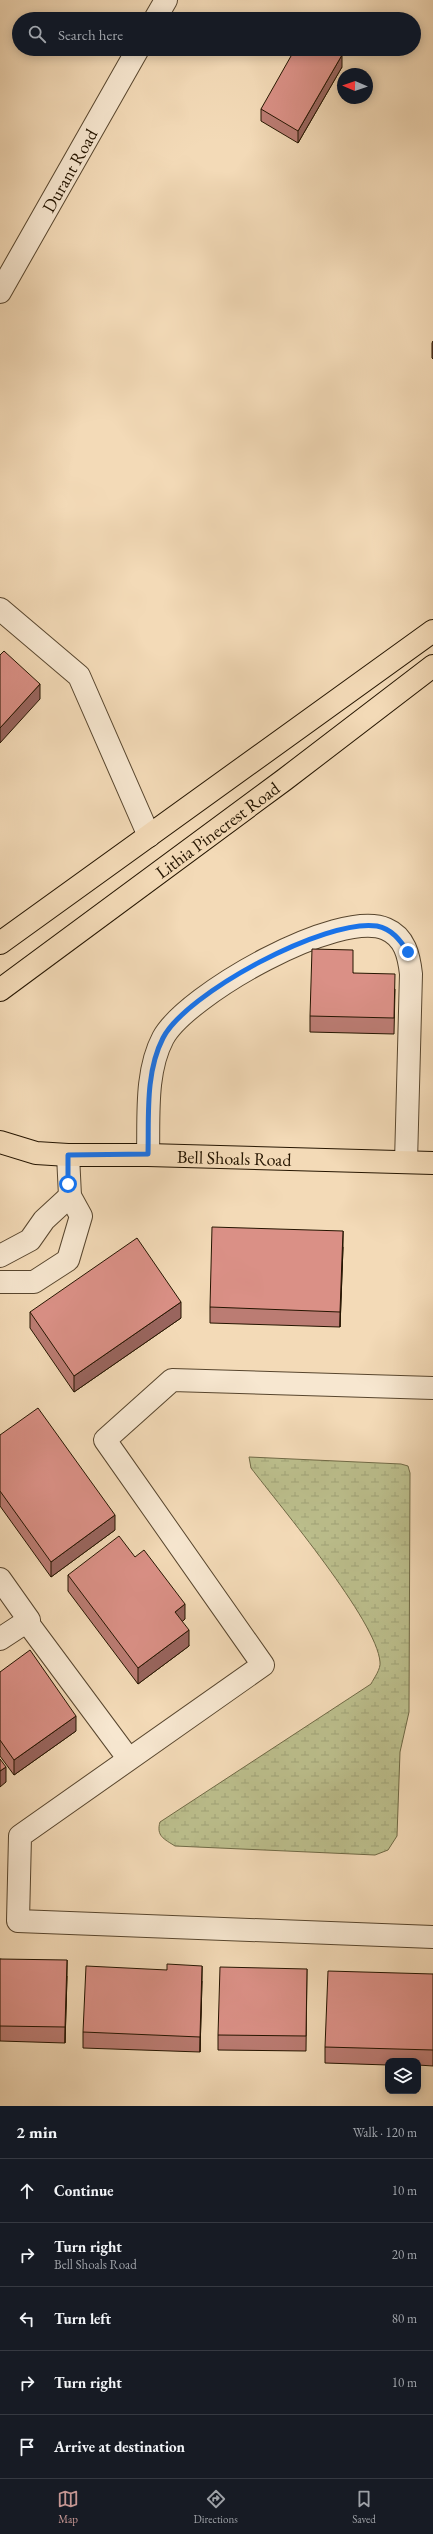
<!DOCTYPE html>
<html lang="en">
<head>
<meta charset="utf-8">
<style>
	body { margin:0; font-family:"EB Garamond",serif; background:#20242c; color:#f1f3f6 }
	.controls { position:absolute; right:12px; bottom:12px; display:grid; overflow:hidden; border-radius:8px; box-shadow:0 2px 10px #0003 }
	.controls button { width:36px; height:36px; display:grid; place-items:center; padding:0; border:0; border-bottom:1px solid #363941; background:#171b24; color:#f1f3f6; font:20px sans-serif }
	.compass { position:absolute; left:337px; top:68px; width:36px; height:36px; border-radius:50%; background:#171b24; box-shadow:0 2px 10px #0003; rotate:272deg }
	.stop { position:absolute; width:12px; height:12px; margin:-9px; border:3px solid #1a73e8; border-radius:50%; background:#fff }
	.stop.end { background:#1a73e8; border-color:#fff; box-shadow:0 1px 4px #0008 }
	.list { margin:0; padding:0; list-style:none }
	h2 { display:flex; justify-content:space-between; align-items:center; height:52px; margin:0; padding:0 16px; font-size:17px }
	h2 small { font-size:13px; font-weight:400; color:#9ea1a6 }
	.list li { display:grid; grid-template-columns:26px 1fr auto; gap:12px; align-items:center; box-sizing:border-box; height:64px; padding:0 16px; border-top:1px solid #363941 }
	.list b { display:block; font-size:15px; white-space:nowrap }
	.list p { margin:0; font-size:13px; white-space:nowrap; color:#9ea1a6 }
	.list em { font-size:13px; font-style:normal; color:#9ea1a6 }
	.icon { flex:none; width:22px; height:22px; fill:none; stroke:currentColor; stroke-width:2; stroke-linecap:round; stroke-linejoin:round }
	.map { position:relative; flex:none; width:433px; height:2106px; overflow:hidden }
	.search { position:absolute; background:#171b24; box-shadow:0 2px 10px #0003; left:12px; right:12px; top:12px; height:44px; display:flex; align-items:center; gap:10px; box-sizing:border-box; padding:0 14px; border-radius:22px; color:#9ea1a6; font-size:15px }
	.sheet { height:372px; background:#171b24 }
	nav { display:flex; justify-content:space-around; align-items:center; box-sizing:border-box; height:56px; border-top:1px solid #363941; background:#171b24; font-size:11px; color:#9ea1a6 }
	nav a { display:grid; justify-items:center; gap:2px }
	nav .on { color:#c59692 }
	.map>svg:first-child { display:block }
	.wetland { fill:url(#wetland-marsh); stroke:#706a46 }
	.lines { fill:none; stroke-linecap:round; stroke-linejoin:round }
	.minor-casing { stroke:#58462e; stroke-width:24 }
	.major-casing { stroke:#251500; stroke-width:24 }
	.minor { stroke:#f7e7d0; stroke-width:22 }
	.major { stroke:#f3dab7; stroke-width:22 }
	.wall { fill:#bb7c73; stroke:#251500 }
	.shaded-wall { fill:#99655e; stroke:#251500 }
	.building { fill:#da9086; stroke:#251500 }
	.route { stroke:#1a73e8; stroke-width:5 }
	.labels { text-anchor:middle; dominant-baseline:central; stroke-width:3; stroke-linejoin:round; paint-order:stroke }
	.street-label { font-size:18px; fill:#251500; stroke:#f7e7d0 }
</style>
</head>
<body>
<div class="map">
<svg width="433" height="2106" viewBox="0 0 433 2106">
	<defs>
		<pattern id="wetland-marsh" width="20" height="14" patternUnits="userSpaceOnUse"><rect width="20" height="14" fill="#bcbf8d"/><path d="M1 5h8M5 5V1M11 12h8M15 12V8" fill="none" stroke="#a1a378"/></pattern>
	</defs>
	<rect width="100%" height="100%" fill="#f3dab7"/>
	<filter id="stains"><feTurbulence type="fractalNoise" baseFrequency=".005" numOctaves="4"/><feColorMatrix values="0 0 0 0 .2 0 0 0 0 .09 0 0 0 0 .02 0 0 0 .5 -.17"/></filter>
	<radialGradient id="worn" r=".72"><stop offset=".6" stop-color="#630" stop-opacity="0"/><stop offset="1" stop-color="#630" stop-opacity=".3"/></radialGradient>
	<path class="wetland" d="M249,1457L401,1464L408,1466L410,1473L409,1712L400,1752L397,1836L388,1850L375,1855L175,1846C164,1839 156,1836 160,1822L371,1684C374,1678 381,1669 380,1662C377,1621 280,1506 251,1468Z"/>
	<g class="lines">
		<defs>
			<g id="minor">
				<path d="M155,19L166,0"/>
				<path id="s1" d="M0,292L138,49"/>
				<path d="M0,609L79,676L149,836"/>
				<path d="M148,1155C149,1117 145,1072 163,1038C186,995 339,908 386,929C405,937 409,956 411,974L406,1162"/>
				<path d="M0,1256L30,1240L44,1220L70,1196"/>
				<path d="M0,1282H34L68,1260L81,1216L70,1196L68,1155"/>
				<path d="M433,1388L172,1380L105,1440L263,1665L20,1836L18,1921L433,1937"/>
				<path d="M0,1579L29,1620L0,1639"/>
				<path d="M27,1622L128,1758"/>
			</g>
			<g id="major">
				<path d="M0,943L433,631"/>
				<path id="s2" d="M0,990L284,780L433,666"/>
				<path id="s3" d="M0,1142L36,1153L68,1155H148L433,1163"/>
			</g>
		</defs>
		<use href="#minor" class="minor-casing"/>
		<use href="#major" class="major-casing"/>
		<use href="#minor" class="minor"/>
		<use href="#major" class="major"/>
	</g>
	<path class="wall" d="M342,67L298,143L261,121V109Z
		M433,341V359L432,358V343Z
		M353,973L395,989L394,1034L310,1032V1016Z
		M343,1247L340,1327L210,1323V1307Z
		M30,1312L181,1318L74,1392L30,1328Z
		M0,1435L115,1530L51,1577L0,1506Z
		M135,1557L185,1619L182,1622L189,1646L138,1684L68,1591V1575Z
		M0,1672L76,1731L14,1775L0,1756Z
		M0,1959L67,1976L65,2043L0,2041Z
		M307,1969L306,2051L218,2050V2035Z
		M167,1970L202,1981L200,2052L83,2048V2032Z
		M433,1974V2066L418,2065V2061H388V2065L325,2063V2047Z"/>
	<path class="shaded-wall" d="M342,55V67L298,143V131Z
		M40,684V699L0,743V728Z
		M343,1231V1247L340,1327V1312Z
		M181,1302V1318L74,1392V1376Z
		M115,1515V1530L51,1577V1562Z
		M185,1604V1619L175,1628V1612Z
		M189,1630V1646L138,1684V1668Z
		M76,1716V1731L14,1775V1760Z
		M6,1767V1782L0,1787V1771Z
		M67,1960V1976L65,2043V2027Z
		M202,1966V1981L200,2052V2037Z"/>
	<path class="building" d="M295,49H332L342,55L298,131L261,109Z
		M4,651L40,684L0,728V655Z
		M312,949L353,950V973L395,974L394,1018L310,1016Z
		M212,1227L343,1231L340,1312L210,1307Z
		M137,1238L181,1302L74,1376L30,1312Z
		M38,1408L115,1515L51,1562L0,1491V1435Z
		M119,1536L135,1557L144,1550L185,1604L175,1612L189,1630L138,1668L68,1575Z
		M30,1650L76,1716L14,1760L0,1740V1672Z
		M0,1759L6,1767L0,1771Z
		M0,1959L67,1960L65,2027L0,2026Z
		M167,1964L202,1966L200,2037L83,2032L86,1966L167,1970Z
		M220,1967L307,1969L306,2036L218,2035Z
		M328,1971L433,1974V2050L325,2047Z"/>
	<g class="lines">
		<path class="route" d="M68,1184V1155L148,1154C149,1117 145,1073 163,1038C186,993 326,918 377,926C392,929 400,940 408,952"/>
	</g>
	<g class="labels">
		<g class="street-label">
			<text stroke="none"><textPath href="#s1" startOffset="140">Durant Road</textPath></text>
			<text stroke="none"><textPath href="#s2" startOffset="270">Lithia Pinecrest Road</textPath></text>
			<text stroke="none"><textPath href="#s3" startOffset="236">Bell Shoals Road</textPath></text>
		</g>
	</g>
	<rect width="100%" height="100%" filter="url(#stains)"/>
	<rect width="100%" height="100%" fill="url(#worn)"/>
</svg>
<div class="controls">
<button><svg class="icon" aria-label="layers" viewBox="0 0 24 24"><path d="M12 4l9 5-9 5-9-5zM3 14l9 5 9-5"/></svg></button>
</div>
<svg class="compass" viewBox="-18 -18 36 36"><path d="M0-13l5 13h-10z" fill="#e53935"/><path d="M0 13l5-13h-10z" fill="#9ea1a6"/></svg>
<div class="stop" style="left:68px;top:1184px"></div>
<div class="stop end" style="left:408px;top:952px"></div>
<div class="search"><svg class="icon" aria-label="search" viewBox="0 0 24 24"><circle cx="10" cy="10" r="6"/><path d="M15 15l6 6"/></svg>Search here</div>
</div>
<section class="sheet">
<h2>2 min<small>Walk · 120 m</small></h2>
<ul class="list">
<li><svg class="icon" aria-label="ahead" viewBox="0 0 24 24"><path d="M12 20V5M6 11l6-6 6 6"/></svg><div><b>Continue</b></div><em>10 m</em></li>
<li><svg class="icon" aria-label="right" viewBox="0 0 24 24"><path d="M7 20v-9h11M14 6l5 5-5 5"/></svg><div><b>Turn right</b><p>Bell Shoals Road</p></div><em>20 m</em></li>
<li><svg class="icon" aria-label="left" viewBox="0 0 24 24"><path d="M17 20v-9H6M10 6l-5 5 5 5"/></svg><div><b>Turn left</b></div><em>80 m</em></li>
<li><svg class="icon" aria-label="right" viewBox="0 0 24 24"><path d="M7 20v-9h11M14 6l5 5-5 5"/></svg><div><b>Turn right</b></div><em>10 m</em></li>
<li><svg class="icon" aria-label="arrive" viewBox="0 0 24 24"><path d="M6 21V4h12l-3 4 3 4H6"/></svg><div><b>Arrive at destination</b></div></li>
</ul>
</section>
<nav>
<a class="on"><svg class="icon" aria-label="map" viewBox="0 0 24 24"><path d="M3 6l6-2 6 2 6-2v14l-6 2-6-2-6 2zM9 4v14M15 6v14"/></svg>Map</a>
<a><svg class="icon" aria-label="directions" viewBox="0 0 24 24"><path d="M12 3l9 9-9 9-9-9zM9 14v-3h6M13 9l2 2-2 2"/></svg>Directions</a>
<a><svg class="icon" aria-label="saved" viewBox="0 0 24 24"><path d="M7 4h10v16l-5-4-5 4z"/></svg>Saved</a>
</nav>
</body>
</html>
